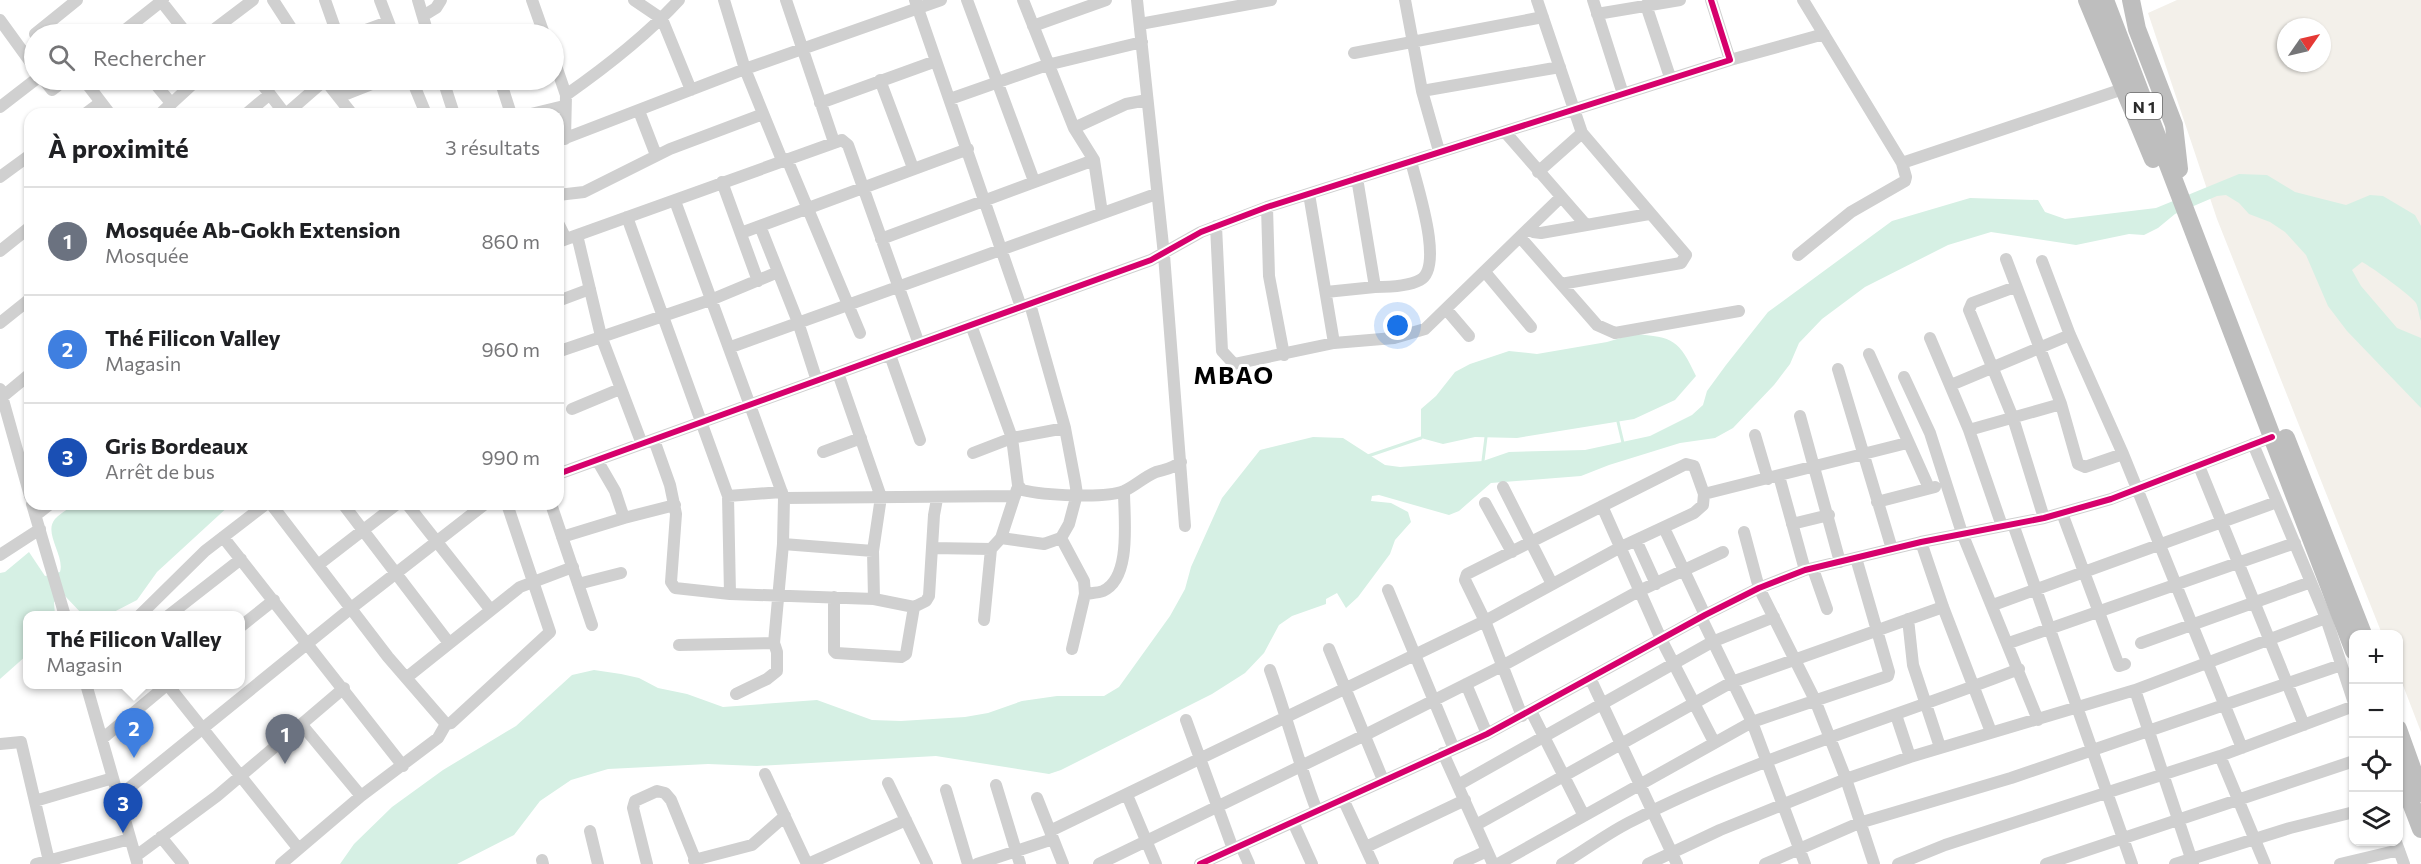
<!DOCTYPE html>
<html lang="fr">
<head>
<meta charset="utf-8">
<style>
	body { margin:0; font-family:Commissioner,sans-serif; background:#f2f2f2; color:#202124 }
	.controls { position:absolute; right:18px; bottom:18px; display:grid; overflow:hidden; border-radius:12px; box-shadow:0 2px 4px #0004 }
	.controls button { width:54px; height:54px; display:grid; place-items:center; padding:0; border:0; border-bottom:2px solid #e0e0e0; background:#fff; color:#202124; font:30px sans-serif }
	.compass { position:absolute; left:2277px; top:18px; width:54px; height:54px; border-radius:50%; background:#fff; box-shadow:0 2px 4px #0004; rotate:56deg }
	.you { position:absolute; left:1398px; top:326px; width:21px; height:21px; margin:-15px; border:4px solid #fff; border-radius:50%; background:#1a73e8; box-shadow:0 0 0 9px #1a73e833 }
	.badge { display:grid; place-items:center; width:39px; height:39px; border-radius:50%; background:#db2777; color:#fff; font-size:20px; font-weight:700 }
	.pin { position:absolute; translate:-50% -50px; filter:drop-shadow(0 2px 3px #0008) }
	.pin::after { content:''; position:absolute; top:32px; width:21px; height:18px; background:inherit; clip-path:polygon(0 0,100% 0,50% 100%) }
	.popup { position:absolute; left:23px; top:611px; width:222px; height:78px; box-sizing:border-box; display:grid; place-content:center; border-radius:12px; background:#fff; filter:drop-shadow(0 2px 4px #0005); font-size:20px; white-space:nowrap; color:#757577 }
	.popup b { font-size:22px; color:#202124 }
	.popup::after { content:''; position:absolute; left:50%; top:100%; margin-left:-12px; border:12px solid transparent; border-top-color:#fff }
	.list { margin:0; padding:0; list-style:none }
	h2 { display:flex; justify-content:space-between; align-items:center; height:78px; margin:0; padding:0 24px; font-size:26px }
	h2 small { font-size:20px; font-weight:400; color:#757577 }
	.list li { display:grid; grid-template-columns:39px 1fr auto; gap:18px; align-items:center; box-sizing:border-box; height:108px; padding:0 24px; border-top:2px solid #e0e0e0 }
	.list b { display:block; font-size:22px; white-space:nowrap }
	.list p { margin:0; font-size:20px; white-space:nowrap; color:#757577 }
	.list em { font-size:20px; font-style:normal; color:#757577 }
	.icon { flex:none; width:33px; height:33px; fill:none; stroke:currentColor; stroke-width:2; stroke-linecap:round; stroke-linejoin:round }
	.map { position:relative; flex:none; width:2421px; height:864px; overflow:hidden }
	.search { position:absolute; background:#fff; box-shadow:0 2px 4px #0004; left:24px; top:24px; width:540px; height:66px; display:flex; align-items:center; gap:15px; box-sizing:border-box; padding:0 21px; border-radius:33px; color:#757577; font-size:22px }
	.panel { position:absolute; background:#fff; box-shadow:0 2px 4px #0004; left:24px; top:108px; width:540px; height:402px; border-radius:18px }
	.map>svg:first-child { display:block }
	.green { fill:#f3f0ea; fill-rule:evenodd }
	.water { fill:#d6f0e4 }
	.lines { fill:none; stroke-linecap:round; stroke-linejoin:round }
	.stream { stroke:#d6f0e4; stroke-width:3 }
	.minor { stroke:#d0d0d0; stroke-width:12 }
	.highway { stroke:#bebebe; stroke-width:18 }
	.cycleway-casing { stroke:#fff; stroke-width:10 }
	.cycleway { stroke:#d6006c; stroke-width:6 }
	.labels { text-anchor:middle; dominant-baseline:central; stroke-width:6; stroke-linejoin:round; paint-order:stroke }
	.shield { fill:#fff; stroke:#6b6b6b; stroke-width:1.5 }
	.shield-label { font-size:16px; font-weight:bold; fill:#2b2b2b }
	.district-label { font-size:24px; font-weight:bold; letter-spacing:1.5px; fill:#000; stroke:#fff }
</style>
</head>
<body>
<div class="map">
<svg width="2421" height="864" viewBox="0 0 2421 864">
	<rect width="100%" height="100%" fill="#fff"/>
	<path class="green" d="M2177,0H2421V732L2399,675L2398,634H2382L2217,219L2148,13ZM2286,27H2322V63H2286Z"/>
	<path class="water" d="M2239,174L2267,175L2295,192L2346,205L2370,195L2383,196L2415,215L2421,226V321C2419,316 2418,306 2416,303C2412,296 2370,266 2362,262L2352,270L2361,286L2397,328L2421,338V408L2347,331L2328,306L2306,255L2285,232L2270,222L2249,214L2239,203L2226,195L2217,196L2175,214L2158,228L2144,235L2129,234L2076,245L1991,232L1948,245L1865,287L1822,319L1799,343L1790,364L1774,385L1733,428L1715,438L1680,443L1609,465L1581,476L1491,483L1459,511L1449,515L1379,495L1372,496L1371,501L1391,503L1408,512L1411,522L1395,540L1390,554L1358,597L1346,608L1337,593L1326,599V604L1292,616L1279,625L1264,653L1245,673L1212,694L1061,770L1049,774L936,756L757,766L708,764L608,769L571,780L540,801L514,835L457,864H340L354,844L392,807L443,770L516,726L572,675L594,670L621,674L639,678L658,688L687,694L723,707L817,700L872,720L901,721L965,717L988,713L1022,701L1057,696H1104L1119,687L1170,616L1185,589L1191,567L1222,498L1260,450L1313,437L1343,438L1385,465L1400,467L1483,461L1509,452L1585,450L1650,436L1692,415L1703,405L1707,391L1726,365L1768,312L1892,221L1970,198L2038,200L2045,212L2065,219L2156,208Z
		M1634,334C1674,337 1679,340 1696,376L1675,400L1634,419L1517,438L1475,437L1443,444L1421,438V409L1436,396L1455,372L1470,364L1509,351L1537,354L1607,342Z
		M75,504H231L157,572L137,600L108,615H83L65,596L54,602L55,615L27,616V655L0,679V573L5,572L29,552L45,576L60,572C65,556 43,533 55,519C60,513 69,509 75,504Z"/>
	<g class="lines">
		<path class="stream" d="M1618,422L1623,443
			M1368,456L1421,438
			M1483,461L1486,437"/>
		<path class="minor" d="M273,0L295,34
			M325,0L337,34
			M380,0L393,34
			M418,0L428,34
			M532,0L544,34
			M634,0L662,19L691,90
			M724,0L745,69L782,160
			M786,0L834,142
			M915,0L1021,307
			M967,0L1034,181
			M1023,0L1074,128L1094,160L1102,213
			M1137,0L1164,255L1185,526
			M1405,0L1422,91L1439,151
			M1537,0L1582,133L1686,255L1681,263L1561,284
			M1593,0L1623,94
			M161,1L187,34
			M1646,5L1670,77
			M1597,14L1680,0
			M423,16L436,8L441,0
			M0,20L34,67
			M1140,24L1271,0
			M1033,26L1106,0
			M35,34L77,0
			M120,34L163,0
			M208,34L253,0
			M355,34L388,22
			M1354,53L1543,17
			M554,60L566,95C606,67 646,36 679,0
			M1730,60L1824,34
			M44,80L52,90L65,80
			M84,80L110,114
			M152,80L171,103
			M259,80L285,114
			M412,80L426,114
			M443,80L454,114
			M500,80L511,114
			M880,80L913,168
			M1422,91L1560,67
			M339,97L382,80
			M950,99L1047,65L1142,42
			M820,103L936,61
			M0,107L35,80
			M639,111L656,155
			M85,114L101,102
			M160,114L197,80
			M246,114L270,94
			M286,114L325,80L352,114
			M531,114L564,106
			M1074,128L1126,104L1147,100
			M1505,132L1586,225
			M565,139L566,95
			M558,141L745,69L941,0
			M787,159L860,333
			M1902,163L2123,89
			M1538,172L1582,133
			M0,177L30,155
			M1357,178L1375,287C1387,287 1409,286 1420,280C1445,267 1416,183 1411,161
			M722,182L758,281
			M1309,194L1334,343
			M558,195L584,192L670,149L763,114
			M675,201L784,498L783,544L774,643L777,652V671L767,679L736,694
			M1267,207L1269,276L1284,355
			M627,217L728,496L730,594
			M558,223L566,239
			M760,226L798,322L817,381
			M1216,226L1222,351L1234,364L1334,343L1394,338L1425,329L1561,197
			M1530,228L1533,232L1541,233L1649,214
			M741,233L968,149
			M577,235L601,336L642,444
			M1520,237L1597,325L1615,333L1739,311
			M881,239L1094,160
			M558,242L842,140L848,145L919,344
			M0,251L30,227
			M1798,255L1851,212L1905,181L1906,177L1902,163L1803,0
			M2006,259L2061,404L2078,464L2085,467L2123,454
			M2042,261L2070,335L2123,454L2242,748
			M1485,272L1531,327
			M2015,287L1972,303L1969,310L2013,418L2044,518
			M1326,292L1375,287
			M558,301L590,289
			M1446,309L1469,336
			M0,323L30,299
			M971,325L1012,438L1018,485L1022,490C1043,495 1105,499 1124,491C1135,486 1144,477 1156,472C1166,469 1172,469 1181,462
			M1930,338L1969,430L2002,526
			M731,347L1156,194
			M560,351L713,299L778,272
			M1869,354L1929,488
			M890,355L920,440
			M1838,369L1892,549
			M838,373L881,497L873,551L874,599
			M1904,377L1930,433L1962,533L2038,720
			M1951,385L2070,335
			M0,389L30,496
			M2,397L30,374
			M572,409L620,389
			M1800,416L1840,562
			M1969,430L2061,404
			M1755,435L1768,479
			M654,440L670,485L676,514L671,582L675,588L730,594L874,599L914,607L926,601L929,596L934,515L937,499
			M2253,444L2326,618L2354,703
			M823,452L861,438
			M973,453L1012,438L1065,428
			M597,460L615,491L624,518
			M2199,466L2304,725
			M558,474L1151,260L1201,232L1267,207L1730,60L1711,0
			M1779,476L1805,570
			M1503,487L1552,584
			M728,496L782,492
			M784,498L1015,496
			M1877,502L1935,487
			M1485,503L1512,552
			M32,504L65,616
			M271,504L388,657L446,724
			M343,504L449,643
			M407,504L490,609
			M551,504L592,625
			M1602,506L1661,639L1714,742
			M2062,513L2119,666L2125,664
			M36,515L50,504
			M1792,524L1829,515
			M2013,524L2132,864
			M1664,528L1705,615
			M1744,532L1759,588L1815,700L1846,779L1874,864
			M223,537L403,766
			M562,537L624,518L675,505
			M1001,538L1044,544L1061,538L1069,524L1077,494L1075,481L1065,428L1030,304
			M1061,538L1084,581L1085,594L1072,649
			M1636,540L1656,584
			M1921,542L1943,607L1991,732
			M783,544L873,551
			M932,548L991,549L1001,538L1017,489
			M0,555L40,529
			M318,565L397,504
			M1813,569L1827,609
			M578,584L621,573
			M1388,590L1454,749
			M1085,594C1090,593 1098,593 1103,591C1132,578 1124,518 1124,491
			M834,597V651L836,653L901,657L906,654L914,607
			M1993,605L2277,502
			M139,616L205,551L266,504
			M168,616L241,559
			M1701,617L1752,722L1805,864
			M1908,619L1913,665L1940,747
			M984,620L991,549
			M240,627L274,600
			M2009,643L2295,543
			M2141,643L2311,582
			M679,645L774,643
			M1329,649L1383,780
			M1270,670C1287,717 1299,765 1317,811
			M406,678L520,587L573,567
			M1591,680L1677,864
			M86,684L137,862
			M167,684L298,848
			M1466,684L1487,734
			M2135,690L2193,864
			M1531,711L1584,816
			M1896,715L1910,757
			M1522,716L1485,621L1465,580L1467,574L1686,464L1694,466L1704,494
			M1186,720L1233,849
			M302,725L361,796
			M102,739L168,684
			M0,744L21,742L49,861
			M1443,753L1493,864
			M2220,756L2265,864
			M765,774L807,864
			M888,783L927,864
			M996,785L1020,864
			M1458,785L1712,642L1774,617
			M946,790L968,864
			M1127,795L1156,864
			M118,797L350,609L485,504
			M1037,798L1063,864
			M1343,799L1373,864
			M35,801L113,778
			M1293,822L1312,864
			M1476,825L1732,682L1943,607
			M590,831L598,864
			M1050,831L1485,621L1619,548L1694,513L1703,505L1704,494L1907,443
			M161,837L183,864
			M2396,842L2404,864
			M1241,846L1249,864
			M1366,847L1465,800
			M136,856L217,796L344,688
			M542,860L543,864
			M694,860L752,845L785,816
			M36,864L130,839
			M281,864L361,796L438,738L446,724L451,723L550,632L507,504
			M647,864L633,808L635,801L657,791L665,793L671,800L697,864
			M808,864L906,820
			M977,864L1053,839
			M1099,864L1365,735L1502,666L1639,591L1723,552
			M1200,864L1487,734L1705,615L1759,588L1805,570L1921,542L2044,518L2111,499L2272,437
			M1459,864L1487,851
			M1498,864L1752,722L1888,676L1889,672L1856,558
			M1562,864C1584,851 1605,835 1628,823C1753,758 1888,720 2019,669
			M1648,864L1720,830L1846,779L1910,757L2135,690L2326,618
			M1765,864L1859,823L2011,778L2341,665
			M1898,864L1945,845L2220,756L2354,706
			M2046,864L2354,761
			M2175,864L2290,828L2354,812
			M2340,864L2399,850"/>
		<path class="highway" d="M2087,0L2153,159
			M2105,0L2354,651
			M2131,0L2137,29L2174,125L2179,169
			M2286,438L2363,634
			M2398,729L2421,793
			M2398,769L2421,829"/>
		<defs>
			<path id="cycleway" d="M558,474L1151,260L1201,232L1267,207L1730,60L1711,0
				M1200,864L1487,734L1705,615L1759,588L1805,570L1921,542L2044,518L2111,499L2272,437"/>
		</defs>
		<use href="#cycleway" class="cycleway-casing"/>
		<use href="#cycleway" class="cycleway"/>
	</g>
	<g class="labels">
		<rect class="shield" x="2126" y="93" width="36" height="26" rx="4.5"/>
		<g class="shield-label">
			<text x="2144" y="106">N 1</text>
		</g>
		<g class="district-label">
			<text x="1234" y="374">MBAO</text>
		</g>
	</g>
</svg>
<div class="controls">
<button>+</button>
<button>−</button>
<button><svg class="icon" aria-label="locate" viewBox="0 0 24 24"><circle cx="12" cy="12" r="6"/><path d="M12 2v4M12 18v4M2 12h4M18 12h4"/></svg></button>
<button><svg class="icon" aria-label="layers" viewBox="0 0 24 24"><path d="M12 4l9 5-9 5-9-5zM3 14l9 5 9-5"/></svg></button>
</div>
<svg class="compass" viewBox="-18 -18 36 36"><path d="M0-13l5 13h-10z" fill="#e53935"/><path d="M0 13l5-13h-10z" fill="#757577"/></svg>
<div class="you"></div>
<div class="pin badge" style="left:285px;top:764px;background:#6b7280">1</div>
<div class="pin badge" style="left:134px;top:758px;background:#3f7fe0">2</div>
<div class="popup"><b>Thé Filicon Valley</b>Magasin</div>
<div class="pin badge" style="left:123px;top:833px;background:#1a4fb4">3</div>
<div class="search"><svg class="icon" aria-label="search" viewBox="0 0 24 24"><circle cx="10" cy="10" r="6"/><path d="M15 15l6 6"/></svg>Rechercher</div>
<section class="panel">
<h2>À proximité<small>3 résultats</small></h2>
<ul class="list">
<li><span class="badge" style="background:#6b7280">1</span><div><b>Mosquée Ab-Gokh Extension</b><p>Mosquée</p></div><em>860 m</em></li>
<li><span class="badge" style="background:#3f7fe0">2</span><div><b>Thé Filicon Valley</b><p>Magasin</p></div><em>960 m</em></li>
<li><span class="badge" style="background:#1a4fb4">3</span><div><b>Gris Bordeaux</b><p>Arrêt de bus</p></div><em>990 m</em></li>
</ul>
</section>
</div>
</body>
</html>
